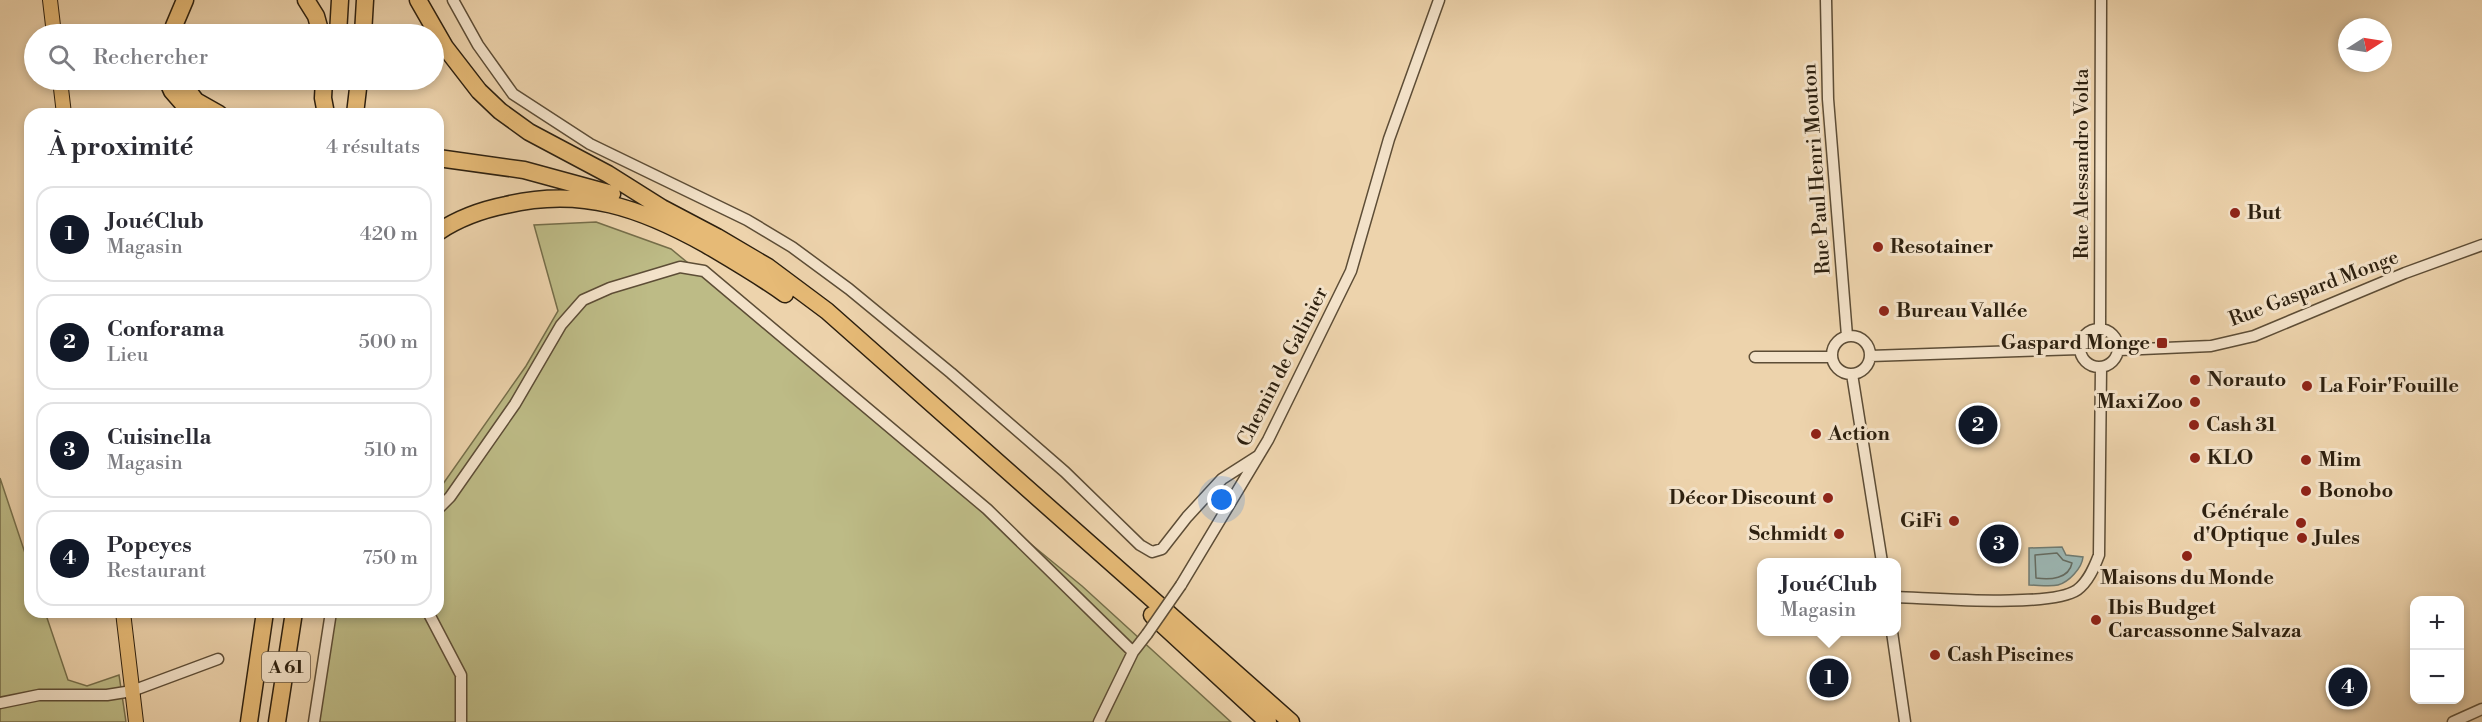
<!DOCTYPE html>
<html lang="fr">
<head>
<meta charset="utf-8">
<style>
	body { margin:0; font-family:"Libre Bodoni",serif; background:#f7f7f7; color:#2b2b33 }
	.controls { position:absolute; right:18px; bottom:18px; display:grid; overflow:hidden; border-radius:12px; box-shadow:0 3px 9px #0003 }
	.controls button { width:54px; height:54px; display:grid; place-items:center; padding:0; border:0; border-bottom:2px solid #e1e1e2; background:#fff; color:#2b2b33; font:30px sans-serif }
	.compass { position:absolute; left:2338px; top:18px; width:54px; height:54px; border-radius:50%; background:#fff; box-shadow:0 3px 9px #0003; rotate:78deg }
	.you { position:absolute; left:1222px; top:500px; width:21px; height:21px; margin:-15px; border:4px solid #fff; border-radius:50%; background:#1a73e8; box-shadow:0 0 0 9px #1a73e833 }
	.badge { display:grid; place-items:center; width:39px; height:39px; border-radius:50%; background:#111827; color:#fff; font-size:20px; font-weight:700 }
	.pin { position:absolute; translate:-50% -50%; border:3px solid #fff; box-shadow:0 2px 6px #0006 }
	.popup { position:absolute; left:1757px; top:558px; width:144px; height:78px; box-sizing:border-box; display:grid; place-content:center; border-radius:12px; background:#fff; filter:drop-shadow(0 2px 4px #0005); font-size:20px; white-space:nowrap; color:#7c7c81 }
	.popup b { font-size:22px; color:#2b2b33 }
	.popup::after { content:''; position:absolute; left:50%; top:100%; margin-left:-12px; border:12px solid transparent; border-top-color:#fff }
	.list { margin:0; padding:0; list-style:none }
	h2 { display:flex; justify-content:space-between; align-items:center; height:78px; margin:0; padding:0 24px; font-size:26px }
	h2 small { font-size:20px; font-weight:400; color:#7c7c81 }
	.list li { display:grid; grid-template-columns:39px 1fr auto; gap:18px; align-items:center; box-sizing:border-box; height:96px; margin:0 12px 12px; padding:0 12px; border:2px solid #e1e1e2; border-radius:18px }
	.list b { display:block; font-size:22px; white-space:nowrap }
	.list p { margin:0; font-size:20px; white-space:nowrap; color:#7c7c81 }
	.list em { font-size:20px; font-style:normal; color:#7c7c81 }
	.icon { flex:none; width:33px; height:33px; fill:none; stroke:currentColor; stroke-width:2; stroke-linecap:round; stroke-linejoin:round }
	.map { position:relative; flex:none; width:2482px; height:722px; overflow:hidden }
	.search { position:absolute; background:#fff; box-shadow:0 3px 9px #0003; left:24px; top:24px; width:420px; height:66px; display:flex; align-items:center; gap:15px; box-sizing:border-box; padding:0 21px; border-radius:33px; color:#7c7c81; font-size:22px }
	.panel { position:absolute; background:#fff; box-shadow:0 3px 9px #0003; left:24px; top:108px; width:420px; height:510px; border-radius:18px }
	.map>svg:first-child { display:block }
	.green { fill:#bdbb86; stroke:#756e4a; stroke-width:1.5 }
	.water { fill:#9bb6b3; stroke:#6f7a71; stroke-width:1.5 }
	.lines { fill:none; stroke-linecap:round; stroke-linejoin:round }
	.shore { stroke:#646b61; stroke-width:1.5 }
	.minor-casing { stroke:#5d4d36; stroke-width:13 }
	.major-casing { stroke:#2d200f; stroke-width:16 }
	.highway-casing { stroke:#2d200f; stroke-width:19 }
	.minor { stroke:#f3e2c9; stroke-width:10 }
	.major { stroke:#e6ba76; stroke-width:14 }
	.highway { stroke:#e6ba76; stroke-width:16 }
	.minor-bridge-casing { stroke:#5d4d36; stroke-width:13; stroke-linecap:butt }
	.minor-bridge { stroke:#f3e2c9; stroke-width:10 }
	.poi-dot { fill:#8f2418; stroke:#f3e2c9; stroke-width:2 }
	.labels { text-anchor:middle; dominant-baseline:central; stroke-width:6; stroke-linejoin:round; paint-order:stroke }
	.shield { fill:#f3e2c9; stroke:#685a47; stroke-width:1.5 }
	.shield-label { font-size:18px; font-weight:bold; fill:#2d200f }
	.street-label { font-size:20px; fill:#2d200f; stroke:#f3e2c9 }
	.poi-label { font-size:20px; font-weight:bold; fill:#2d200f; stroke:#f3e2c9; text-anchor:start }
</style>
</head>
<body>
<div class="map">
<svg width="2482" height="722" viewBox="0 0 2482 722">
	<rect width="100%" height="100%" fill="#edd3ac"/>
	<filter id="stains"><feTurbulence type="fractalNoise" baseFrequency=".00333" numOctaves="4"/><feColorMatrix values="0 0 0 0 .2 0 0 0 0 .09 0 0 0 0 .02 0 0 0 .5 -.17"/></filter>
	<radialGradient id="worn" r=".72"><stop offset=".6" stop-color="#630" stop-opacity="0"/><stop offset="1" stop-color="#630" stop-opacity=".3"/></radialGradient>
	<path class="green" d="M596,222L671,249L1082,586L1231,722H318L335,612H438V491L526,366L558,311L534,225Z
		M0,478L30,568V612H45L68,680L87,686L119,675L126,722H0Z"/>
	<path class="water" d="M2062,547L2066,555L2083,557C2082,568 2069,582 2058,585C2050,587 2038,585 2029,585V548Z"/>
	<g class="lines">
		<path class="shore" d="M2057,553L2063,560L2072,563C2069,579 2050,580 2036,578L2035,555Z"/>
		<defs>
			<path id="minor" d="M453,0L478,45L513,94L590,144L747,220L792,247L849,289L951,373L1065,472L1140,545L1152,552L1162,549L1187,517L1222,479L1258,456
				M1826,0L1828,99L1847,336
				M2080 348a19 19 0 1 1 38 0a19 19 0 1 1-38 0Z
				M2100,329L2101,0
				M1832 355a19 19 0 1 1 38 0a19 19 0 1 1-38 0Z
				M2119,350L2211,346L2254,336L2405,273L2482,245
				M1870,356L2080,349
				M1755,357H1832
				M1852,374L1882,562
				M438,509L450,497L515,404L561,325L583,300L610,288L680,267L704,271L987,509L1133,652
				M1181,585L1268,440L1351,271L1389,139L1439,0
				M1896,597C1933,598 2051,608 2077,590C2088,582 2094,568 2099,555L2101,368
				M428,612L461,675V722
				M1892,632L1905,722
				M0,703L39,695H107L132,691L218,659
				M314,722L331,612
				M1099,722L1133,652L1147,634
				M2453,722L2482,709"/>
			<path id="major" d="M50,0L54,34
				M60,80L64,114
				M123,612L136,722"/>
			<path id="highway" d="M306,0L316,16L321,34
				M418,0L445,47L479,91L500,111L529,132L608,174L662,208L717,237L768,267L827,311L1291,722
				M173,34L174,26L185,0
				M338,34L340,0
				M363,34L365,0
				M167,80L172,91L192,114
				M180,80L196,101L219,114
				M324,80L323,98L326,114
				M355,114L359,80
				M438,158L524,170L612,194
				M438,232C459,218 481,210 506,205C582,187 641,208 707,245C734,261 760,276 785,294
				M1152,615L1268,722
				M249,722L265,612
				M277,722L294,612"/>
		</defs>
		<use href="#minor" class="minor-casing"/>
		<use href="#major" class="major-casing"/>
		<use href="#highway" class="highway-casing"/>
		<use href="#minor" class="minor"/>
		<use href="#major" class="major"/>
		<use href="#highway" class="highway"/>
		<defs>
			<path id="minor-bridge" d="M1147,634L1181,585"/>
		</defs>
		<use href="#minor-bridge" class="minor-bridge-casing"/>
		<use href="#minor-bridge" class="minor-bridge"/>
	</g>
	<g class="poi-dot">
		<circle cx="2235" cy="213" r="6"/>
		<circle cx="1878" cy="247" r="6"/>
		<circle cx="1884" cy="311" r="6"/>
		<rect x="2156" y="337" width="12" height="12" rx="3"/>
		<circle cx="2195" cy="380" r="6"/>
		<circle cx="2307" cy="386" r="6"/>
		<circle cx="2195" cy="402" r="6"/>
		<circle cx="2194" cy="425" r="6"/>
		<circle cx="1816" cy="434" r="6"/>
		<circle cx="2195" cy="458" r="6"/>
		<circle cx="2306" cy="460" r="6"/>
		<circle cx="2306" cy="491" r="6"/>
		<circle cx="1828" cy="498" r="6"/>
		<circle cx="1954" cy="521" r="6"/>
		<circle cx="2301" cy="523" r="6"/>
		<circle cx="1839" cy="534" r="6"/>
		<circle cx="2302" cy="538" r="6"/>
		<circle cx="2187" cy="556" r="6"/>
		<circle cx="2096" cy="620" r="6"/>
		<circle cx="1935" cy="655" r="6"/>
	</g>
	<g class="labels">
		<rect class="shield" x="262" y="652" width="48" height="30" rx="4.5"/>
		<g class="shield-label">
			<text x="286" y="667">A 61</text>
		</g>
		<g class="street-label">
			<text transform="translate(2082 164) rotate(-90)">Rue Alessandro Volta</text>
			<text transform="translate(1817 169) rotate(-94)">Rue Paul Henri Mouton</text>
			<text transform="translate(2314 289) rotate(-21)">Rue Gaspard Monge</text>
			<text transform="translate(1283 367) rotate(-63)">Chemin de Galinier</text>
		</g>
		<g class="poi-label">
			<text x="2247" y="213">But</text>
			<text x="1890" y="247">Resotainer</text>
			<text x="1896" y="311">Bureau Vallée</text>
			<text x="2150" y="343" text-anchor="end">Gaspard Monge</text>
			<text x="2207" y="380">Norauto</text>
			<text x="2319" y="386">La Foir'Fouille</text>
			<text x="2183" y="402" text-anchor="end">Maxi Zoo</text>
			<text x="2206" y="425">Cash 31</text>
			<text x="1828" y="434">Action</text>
			<text x="2207" y="458">KLO</text>
			<text x="2318" y="460">Mim</text>
			<text x="2318" y="491">Bonobo</text>
			<text x="1816" y="498" text-anchor="end">Décor Discount</text>
			<text x="2289" y="512" text-anchor="end">Générale<tspan x="2289" dy="23">d'Optique</tspan></text>
			<text x="1942" y="521" text-anchor="end">GiFi</text>
			<text x="1827" y="534" text-anchor="end">Schmidt</text>
			<text x="2314" y="538">Jules</text>
			<text x="2187" y="578" text-anchor="middle">Maisons du Monde</text>
			<text x="2108" y="608">Ibis Budget<tspan x="2108" dy="23">Carcassonne Salvaza</tspan></text>
			<text x="1947" y="655">Cash Piscines</text>
		</g>
	</g>
	<rect width="100%" height="100%" filter="url(#stains)"/>
	<rect width="100%" height="100%" fill="url(#worn)"/>
</svg>
<div class="controls">
<button>+</button>
<button>−</button>
</div>
<svg class="compass" viewBox="-18 -18 36 36"><path d="M0-13l5 13h-10z" fill="#e53935"/><path d="M0 13l5-13h-10z" fill="#7c7c81"/></svg>
<div class="you"></div>
<div class="pin badge" style="left:1829px;top:678px">1</div>
<div class="popup"><b>JouéClub</b>Magasin</div>
<div class="pin badge" style="left:1978px;top:425px">2</div>
<div class="pin badge" style="left:1999px;top:544px">3</div>
<div class="pin badge" style="left:2348px;top:687px">4</div>
<div class="search"><svg class="icon" aria-label="search" viewBox="0 0 24 24"><circle cx="10" cy="10" r="6"/><path d="M15 15l6 6"/></svg>Rechercher</div>
<section class="panel">
<h2>À proximité<small>4 résultats</small></h2>
<ul class="list">
<li><span class="badge">1</span><div><b>JouéClub</b><p>Magasin</p></div><em>420 m</em></li>
<li><span class="badge">2</span><div><b>Conforama</b><p>Lieu</p></div><em>500 m</em></li>
<li><span class="badge">3</span><div><b>Cuisinella</b><p>Magasin</p></div><em>510 m</em></li>
<li><span class="badge">4</span><div><b>Popeyes</b><p>Restaurant</p></div><em>750 m</em></li>
</ul>
</section>
</div>
</body>
</html>
